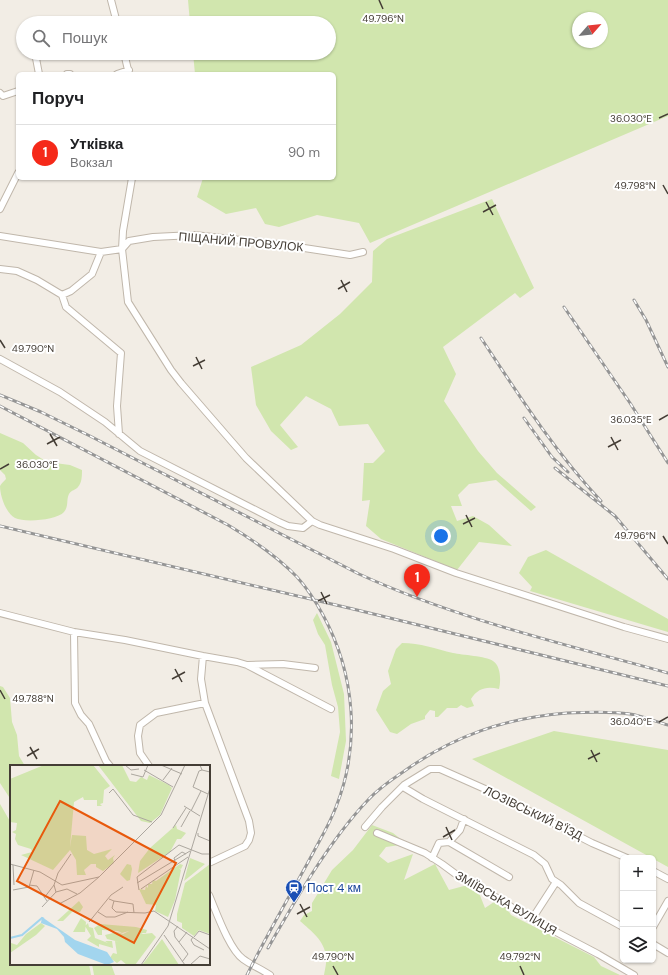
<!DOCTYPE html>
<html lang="uk">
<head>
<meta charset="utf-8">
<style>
	body { margin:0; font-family:"DM Sans",sans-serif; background:#f6f6f6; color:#202124 }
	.controls { position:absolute; right:12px; bottom:12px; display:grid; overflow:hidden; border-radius:6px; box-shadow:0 1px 3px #0004 }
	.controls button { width:36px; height:36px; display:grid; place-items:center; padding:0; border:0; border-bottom:1px solid #e0e0e0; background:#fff; color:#202124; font:20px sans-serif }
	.compass { position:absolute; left:572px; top:12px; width:36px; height:36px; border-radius:50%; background:#fff; box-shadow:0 1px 3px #0004; rotate:62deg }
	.you { position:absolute; left:441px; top:536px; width:14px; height:14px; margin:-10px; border:3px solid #fff; border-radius:50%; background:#1a73e8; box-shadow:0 0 0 6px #1a73e833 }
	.badge { display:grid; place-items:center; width:26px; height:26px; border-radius:50%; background:#f52919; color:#fff; font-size:13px; font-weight:700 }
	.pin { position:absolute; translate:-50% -33px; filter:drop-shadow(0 1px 2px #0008) }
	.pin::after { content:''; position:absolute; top:21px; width:14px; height:12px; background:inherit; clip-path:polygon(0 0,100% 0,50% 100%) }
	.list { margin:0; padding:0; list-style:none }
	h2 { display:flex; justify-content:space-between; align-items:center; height:52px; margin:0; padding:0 16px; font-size:17px }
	h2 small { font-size:13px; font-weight:400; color:#757577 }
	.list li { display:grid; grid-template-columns:26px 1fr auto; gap:12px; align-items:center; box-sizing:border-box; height:56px; padding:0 16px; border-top:1px solid #e0e0e0 }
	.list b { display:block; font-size:15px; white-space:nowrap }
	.list p { margin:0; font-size:13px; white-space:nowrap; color:#757577 }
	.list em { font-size:13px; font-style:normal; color:#757577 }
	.icon { flex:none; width:22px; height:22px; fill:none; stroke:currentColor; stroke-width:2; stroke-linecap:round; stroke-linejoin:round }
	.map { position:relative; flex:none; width:668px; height:975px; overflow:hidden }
	.search { position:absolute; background:#fff; box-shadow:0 1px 3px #0004; left:16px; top:16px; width:320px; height:44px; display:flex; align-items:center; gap:10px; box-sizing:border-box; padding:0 14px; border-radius:22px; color:#757577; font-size:15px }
	.panel { position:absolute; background:#fff; box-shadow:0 1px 3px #0004; left:16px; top:72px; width:320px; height:108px; border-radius:6px }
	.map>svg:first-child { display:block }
	.green { fill:#d1e6ae; fill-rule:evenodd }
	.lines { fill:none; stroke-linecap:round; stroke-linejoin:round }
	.street-casing { stroke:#c0b7ab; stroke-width:8 }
	.street { stroke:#fff; stroke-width:6 }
	.rail-casing { stroke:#959595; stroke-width:3 }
	.rail { stroke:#fff; stroke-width:1.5; stroke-dasharray:4.5; stroke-linecap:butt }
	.ticks { fill:none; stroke:#443d35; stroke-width:1.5 }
	.labels { text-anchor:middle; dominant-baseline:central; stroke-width:4; stroke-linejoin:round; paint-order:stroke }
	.street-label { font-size:12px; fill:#443d35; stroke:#fff }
	.transit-label { font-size:12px; fill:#164399; stroke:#fff; text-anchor:start }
	.inset-river { fill:none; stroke:#a2d5ee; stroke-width:2 }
	.inset-road { fill:none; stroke:#aca79f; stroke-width:1 }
	.view { fill:#e8590c; fill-opacity:0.15; stroke:#e8590c; stroke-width:2 }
	.inset-edge { fill:none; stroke:#443d35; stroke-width:2 }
	.ticks-label { font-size:10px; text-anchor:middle; fill:#443d35; stroke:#fff; stroke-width:4; stroke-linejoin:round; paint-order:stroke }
</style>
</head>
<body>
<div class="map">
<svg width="668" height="975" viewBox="0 0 668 975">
	<rect width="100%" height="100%" fill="#f2ede5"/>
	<path class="green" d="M188,0H668V116L370,243L359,223L317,215L279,227L265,224L256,208L226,214L197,197L203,178H334V74H195L193,53H329V23H190ZM578,18H602V42H578Z
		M492,199L534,288L520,298L515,293L443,347L456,374L444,401L478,451L497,473L536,507L531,511L496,480L469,484L458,495L462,506H451L457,521L473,516L489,525L512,546L479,542L457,570L381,539L366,526L370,500L362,501L364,463H373L385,451L368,424L339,426L331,409L306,396L280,425L298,447L291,450L271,431L256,405L251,367L301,345L340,314L372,282L373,251L387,239Z
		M0,433L23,443L36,455L47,462L70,465L82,470C82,475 82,483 78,487C76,490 71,490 69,494C66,500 69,506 64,512C57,520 25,523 15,518C6,513 0,496 0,486C1,484 4,481 6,479L5,475L0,470Z
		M546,550L668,619V632L530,591L532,587L519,573L528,557Z
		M317,613L331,642L344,694L346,741L339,779L331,776L340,732L338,707L332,685L325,645L318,634L313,620Z
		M402,643C420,643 436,649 453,653C462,655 486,656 493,661C501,666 501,681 499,689C487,686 478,688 471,699L474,706L467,708L461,705L457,708H447L438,717H435V711L430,710L425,716V719L411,724L397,734L390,732L376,710L383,691L391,684L388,671L396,649Z
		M0,686L3,687L10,698L12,722L17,735L19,756L25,766H11V800L0,783Z
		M554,731L668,750V867L472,759Z
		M0,804L11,823V964H89L91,975H0Z
		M372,825L393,833L407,844L386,847L379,856L388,863L413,854L404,880L435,864L449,890L475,883L485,908L500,898L511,915L594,957L601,966L620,975H324C325,969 327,962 326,956C324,940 311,931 300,921L304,915L312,911V903L332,870L353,850Z
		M92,964H111L115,975H94Z"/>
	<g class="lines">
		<defs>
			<path id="street" d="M111,0L117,23
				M35,53L39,74
				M124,53L129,74
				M67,74H70
				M117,74L129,70
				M0,93L3,96L18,91
				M132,178L123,231L122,249L128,302L171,370L181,383L246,458L312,521L320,525L394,549L456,573L624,627L668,639
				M0,209L18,173
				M0,236L101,252L92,274L71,291L62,295
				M101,252L122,249L129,241L153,237L194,235L278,244L350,255L363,252
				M0,269L17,271L37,280L62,295L66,307L121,353L117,406L119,434
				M0,359L60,392L105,422L140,451L279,522L288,526L303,528L312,521
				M0,613L74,632L125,640L203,656L237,662L247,665L331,709
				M74,632L75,703L81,715L89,724L106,761L110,766
				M248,665L283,664L315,668
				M205,703L249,821L251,833L249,840L245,846L209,863
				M149,766L140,753L138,736L140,725L156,713L205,703L201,679L203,656
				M403,787L423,799L534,855L545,864L552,879L561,885L579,903L623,927
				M365,827L382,807L404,785L430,769H440L494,793L592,843L627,858
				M377,833L425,853L442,864L461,878L499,899L524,915L598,954L634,975
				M449,842L509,877
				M432,858L439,843L449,842L460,830L464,819
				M653,871L668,879
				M209,895C216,911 229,949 243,959C251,965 261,969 270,975
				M532,919L556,882
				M653,927L668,901
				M653,944L668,953"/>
		</defs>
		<use href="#street" class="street-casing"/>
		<use href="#street" class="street"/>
		<defs>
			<path id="rail" d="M634,300L646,320L668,367
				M564,307L630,403L668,463
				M481,338C518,394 555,452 601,501
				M0,395L41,412L90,436L359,574C457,619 564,644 668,673
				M0,406L228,525C253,540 277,556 297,577C307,588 316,602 323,615C355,674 361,744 336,807C330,823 321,838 313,853C291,894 267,934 247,975
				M524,418L552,457L568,472
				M555,468L615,516L668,579
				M0,526L353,609L668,686
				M268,948C296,899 329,841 368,800C378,789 391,780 403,772C453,736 505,718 567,713C588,712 609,711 630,714C643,716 656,722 668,725"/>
		</defs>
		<use href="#rail" class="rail-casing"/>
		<use href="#rail" class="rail"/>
	</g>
	<path class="ticks" d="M379,0L383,9M659,118L668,114M663,185L668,194M486,202L493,215M483,212L496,205M341,280L347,292M338,289L350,282M0,340L5,348M196,357L202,369M193,366L205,360M659,420L668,415M50,434L57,446M611,437L618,450M47,444L60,437M608,447L621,440M0,469L9,464M466,515L472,527M463,524L475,518M663,536L668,544M321,592L327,604M318,601L330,595M175,669L182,682M172,679L185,672M0,690L5,699M659,722L668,717M30,747L37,759M591,750L597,762M27,756L39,749M588,759L600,753M446,827L452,840M443,837L455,830M300,904L307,917M297,914L310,907M333,966L338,975M520,966L524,975"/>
	<defs>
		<symbol id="station-pin" viewBox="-11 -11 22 30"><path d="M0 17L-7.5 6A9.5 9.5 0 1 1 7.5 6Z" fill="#1a4fb4" stroke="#fff"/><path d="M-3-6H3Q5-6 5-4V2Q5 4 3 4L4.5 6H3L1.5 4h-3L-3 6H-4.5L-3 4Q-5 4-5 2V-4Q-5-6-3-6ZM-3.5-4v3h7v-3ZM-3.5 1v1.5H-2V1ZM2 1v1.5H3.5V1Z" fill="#fff"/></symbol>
	</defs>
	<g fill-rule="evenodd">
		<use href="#station-pin" x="284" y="878" width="20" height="27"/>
	</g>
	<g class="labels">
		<g class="street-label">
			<text transform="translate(241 242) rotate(5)">ПІЩАНИЙ ПРОВУЛОК</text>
			<text transform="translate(533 813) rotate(26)">ЛОЗІВСЬКИЙ В'ЇЗД</text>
			<text transform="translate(506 903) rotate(30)">ЗМІЇВСЬКА ВУЛИЦЯ</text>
		</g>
		<g class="transit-label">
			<text x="307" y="888">Пост 4 км</text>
		</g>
	</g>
	<g transform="translate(10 765)">
		<rect width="200" height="200" fill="#f2ede5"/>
		<path d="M34,0H83L100,21L94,25L93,38L90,39L92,41H87V35H74L73,32L64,37L60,82L62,70L76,71L77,85L84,89L102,84L95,91L98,95L105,90L103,93L104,98L93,106L86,102V99H81L74,105L76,110H80H67L66,95L60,85L43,105L11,90L22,87L21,84L8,80L5,74L6,69L2,67L6,65L7,58L0,57V14ZM88,0H112L120,16L126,17L131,12L137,15L139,10L159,20L162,23L150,50L140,58L131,56ZM166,60L167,64L176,68L171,74H167L160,87L128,108L130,96L140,83ZM180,93L195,99L174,116ZM117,99L121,100L122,104L120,115L117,116L110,109ZM170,99L173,100L171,104L169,103L171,105L165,135L158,152L145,146L146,140L136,139L129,124L135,125L136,121L138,123V119H142L143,115L146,116ZM200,99V169L189,165L184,171L172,163V158L167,156V149L175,118ZM69,136L73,142L70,147L63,146L53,156H47ZM71,153L76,157L75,167H63ZM31,158L35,161L26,170L0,188L1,178L7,180L16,169ZM78,158L79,162L83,163L85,173L98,178L95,176H102L103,183L89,179V182L77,175L81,171L75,161ZM90,159L126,162L137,165L136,168H131L133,169L142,168L146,172L125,200H117L111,195L107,198L100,193L103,188L107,189L105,176L110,177L97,174L95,170L107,167L113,169L119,166L112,168L108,166L92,165V170H88L84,163ZM152,174L169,200H132Z" fill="#d1e6ae"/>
		<path d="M32,152L65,175L97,187L104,197L97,200L68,189L55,177L54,172L47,164L31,158Z" fill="#a2d5ee"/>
		<path class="inset-river" d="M0,173L12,170L32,153L34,154"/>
		<path class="inset-road" d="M115,0L121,5L129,4M151,0L172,9M190,0L192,5L200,7M134,5L163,22M192,5L189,6L183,22L198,29M121,9L133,12L138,0M153,15L162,3M99,28L103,24L123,50L142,57M174,41L190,51M181,46L191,26M171,62L180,46M163,63L176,43M188,68V71L200,76M165,96L164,93L172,87L176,89M0,99L30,107L52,120L89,112L151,50L175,0M3,100L4,120M127,118L180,86M19,120L27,121L37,136M44,120L48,108L61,89M131,124L178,92M3,125L19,122L24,105M129,125L127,112L169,80L192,89H200M34,133L44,120L46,127M99,134L104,136L102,143L106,147L135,148L144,146L200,184M104,136L123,139L124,148M49,139L70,128L89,112M32,142L46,127L57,124L67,129M88,147L96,152H105L118,147M79,157L101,130L113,122M168,161L164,166L165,172L178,189L172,197M154,170L175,200M183,172L181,175L184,180L194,185M184,172L189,166L200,170M169,177L177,167M131,200L158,161L200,23M180,200L190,191L200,194"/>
		<path class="view" d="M50,36L166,98L124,178L7,116Z"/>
		<rect width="200" height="200" class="inset-edge"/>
	</g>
	<g class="ticks-label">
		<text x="383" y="22">49.796°N</text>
		<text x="631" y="122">36.030°E</text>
		<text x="635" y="189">49.798°N</text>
		<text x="33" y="352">49.790°N</text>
		<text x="631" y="423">36.035°E</text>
		<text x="37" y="468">36.030°E</text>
		<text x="635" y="539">49.796°N</text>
		<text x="33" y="702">49.788°N</text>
		<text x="631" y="725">36.040°E</text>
		<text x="333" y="960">49.790°N</text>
		<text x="520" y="960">49.792°N</text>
	</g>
</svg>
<div class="controls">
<button>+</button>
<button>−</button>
<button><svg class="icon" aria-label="layers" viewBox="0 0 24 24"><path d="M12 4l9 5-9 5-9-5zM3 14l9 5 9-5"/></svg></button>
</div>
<svg class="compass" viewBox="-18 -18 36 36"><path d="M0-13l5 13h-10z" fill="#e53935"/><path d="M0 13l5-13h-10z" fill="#757577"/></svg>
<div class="you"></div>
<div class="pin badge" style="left:417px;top:597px">1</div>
<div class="search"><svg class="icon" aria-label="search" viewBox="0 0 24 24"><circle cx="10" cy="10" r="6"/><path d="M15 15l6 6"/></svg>Пошук</div>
<section class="panel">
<h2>Поруч<small></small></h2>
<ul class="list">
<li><span class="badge">1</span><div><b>Уткiвка</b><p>Вокзал</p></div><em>90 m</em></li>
</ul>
</section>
</div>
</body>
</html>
